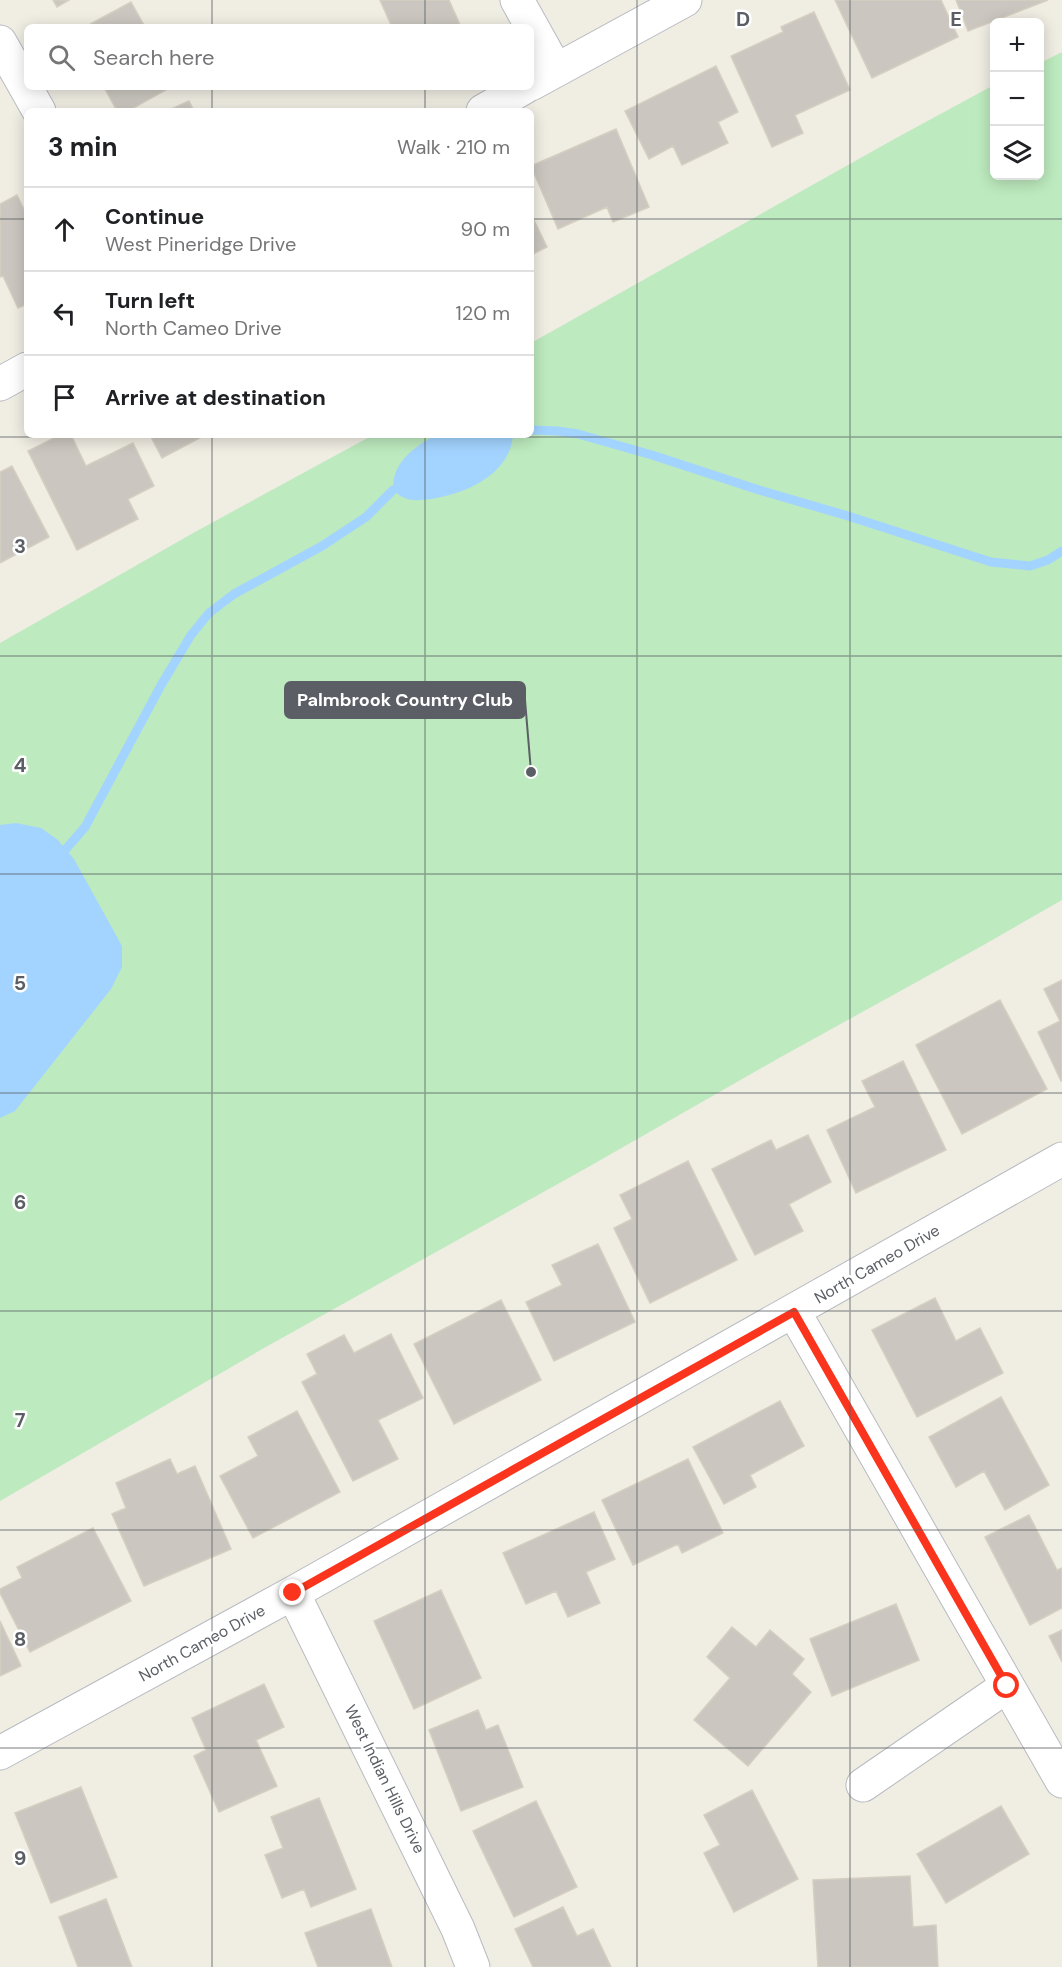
<!DOCTYPE html>
<html lang="en">
<head>
<meta charset="utf-8">
<style>
	body { margin:0; font-family:"DM Sans",sans-serif; background:#f6f6f6; color:#202124 }
	.controls { position:absolute; right:18px; top:18px; display:grid; overflow:hidden; border-radius:9px; box-shadow:0 3px 15px #0003 }
	.controls button { width:54px; height:54px; display:grid; place-items:center; padding:0; border:0; border-bottom:2px solid #e0e0e0; background:#fff; color:#202124; font:30px sans-serif }
	.stop { position:absolute; width:18px; height:18px; margin:-14px; border:4px solid #fb351d; border-radius:50%; background:#fff }
	.stop.end { background:#fb351d; border-color:#fff; box-shadow:0 2px 6px #0008 }
	.list { margin:0; padding:0; list-style:none }
	h2 { display:flex; justify-content:space-between; align-items:center; height:78px; margin:0; padding:0 24px; font-size:26px }
	h2 small { font-size:20px; font-weight:400; color:#757577 }
	.list li { display:grid; grid-template-columns:39px 1fr auto; gap:18px; align-items:center; box-sizing:border-box; height:84px; padding:0 24px; border-top:2px solid #e0e0e0 }
	.list b { display:block; font-size:22px; white-space:nowrap }
	.list p { margin:0; font-size:20px; white-space:nowrap; color:#757577 }
	.list em { font-size:20px; font-style:normal; color:#757577 }
	.icon { flex:none; width:33px; height:33px; fill:none; stroke:currentColor; stroke-width:2; stroke-linecap:round; stroke-linejoin:round }
	.map { position:relative; flex:none; width:1062px; height:1967px; overflow:hidden }
	.search { position:absolute; background:#fff; box-shadow:0 3px 15px #0003; left:24px; top:24px; width:510px; height:66px; display:flex; align-items:center; gap:15px; box-sizing:border-box; padding:0 21px; border-radius:9px; color:#757577; font-size:22px }
	.panel { position:absolute; background:#fff; box-shadow:0 3px 15px #0003; left:24px; top:108px; width:510px; height:330px; border-radius:9px }
	.map>svg:first-child { display:block }
	.green { fill:#bdeabe }
	.water { fill:#a3d4ff }
	.lines { fill:none; stroke-linecap:round; stroke-linejoin:round }
	.stream { stroke:#a3d4ff; stroke-width:9 }
	.building { fill:#cbc7c0; stroke:#d5cfc1; stroke-width:1.5 }
	.minor-casing { stroke:#b8bbc1; stroke-width:35 }
	.minor { stroke:#fff; stroke-width:33 }
	.route { stroke:#fb351d; stroke-width:8 }
	.grid { fill:none; stroke:#5b5f65; stroke-width:1.5; stroke-opacity:0.55 }
	.labels { text-anchor:middle; dominant-baseline:central; stroke-width:5; stroke-linejoin:round; paint-order:stroke }
	.street-label { font-size:16px; fill:#5b5f65; stroke:#fff }
	.grid-label { font-size:20px; text-anchor:middle; font-weight:bold; fill:#5b5f65; stroke:#fff; stroke-width:5; stroke-linejoin:round; paint-order:stroke }
	.leader { fill:none; stroke:#5b5f65; stroke-width:2 }
	.callout-dot { fill:#5b5f65; stroke:#fff; stroke-width:2 }
	.callout { fill:#5b5f65; stroke:#5b5f65; stroke-width:2 }
	.callout-label { font-size:18px; text-anchor:middle; font-weight:bold; fill:#fff }
</style>
</head>
<body>
<div class="map">
<svg width="1062" height="1967" viewBox="0 0 1062 1967">
	<rect width="100%" height="100%" fill="#f0ede3"/>
	<path class="green" d="M1062,52V900L980,947L779,1058L590,1166L264,1348L0,1501V643L195,532L373,435H531V343L898,137L994,85V176H1040V63Z"/>
	<path class="water" d="M436,435H513C510,475 465,494 431,499C414,501 406,502 393,490C392,462 414,447 436,435Z
		M16,823L41,828L58,840L74,859L122,946V967L111,989L15,1111L0,1118V825Z"/>
	<g class="lines">
		<path class="stream" d="M531,430L557,431L578,434L652,455L759,490L848,516L991,562L1030,566L1048,560L1062,551
			M66,849L85,827L160,687L191,635L209,613L234,594L322,546L366,517L393,490"/>
	</g>
	<path class="building" d="M53,0H69L57,7Z
		M380,0H449L461,27H392Z
		M835,0H941L958,37L872,78Z
		M956,0H1048L968,31Z
		M131,2L145,27H85Z
		M814,12L850,90L795,115L803,133L772,147L731,56L783,32L781,27Z
		M716,66L738,112L718,122L728,143L682,165L673,146L649,159L625,111Z
		M104,87H171L128,111H117Z
		M189,101L194,111H167Z
		M616,129L649,207L613,222L607,207L558,229L531,166Z
		M17,195L27,216V304L18,308L3,276L0,277V204Z
		M531,214L547,247L531,255Z
		M60,435H71L86,466L133,443L154,486L128,499L138,519L77,550L28,451Z
		M150,435H205L162,458Z
		M12,466L49,537L0,563V472Z
		M1062,980V1080L1061,1081L1038,1032L1060,1021L1044,989Z
		M1000,1000L1047,1089L962,1134L916,1045Z
		M903,1061L946,1150L856,1193L827,1130L875,1107L862,1081Z
		M808,1135L831,1182L789,1204L803,1231L755,1255L712,1169L771,1140L776,1150Z
		M688,1161L737,1260L650,1303L614,1228L632,1219L620,1195Z
		M598,1244L635,1322L554,1361L526,1302L562,1285L552,1265Z
		M935,1298L956,1341L980,1328L1003,1373L917,1417L872,1330Z
		M501,1300L541,1380L454,1424L414,1344Z
		M391,1334L423,1398L378,1420L398,1459L353,1481L302,1382L317,1374L307,1354L344,1335L354,1353Z
		M1001,1397L1049,1485L1005,1510L984,1471L956,1487L929,1437Z
		M780,1401L804,1446L750,1475L756,1487L724,1504L693,1447Z
		M297,1411L340,1492L253,1538L220,1476L258,1456L248,1437Z
		M170,1459L177,1474L195,1466L231,1549L144,1586L112,1514L126,1508L116,1483Z
		M688,1459L723,1533L682,1553L678,1544L633,1565L602,1500Z
		M594,1512L615,1559L586,1572L600,1603L568,1617L556,1591L526,1604L503,1553Z
		M1029,1515L1057,1570L1062,1568V1608L1030,1625L985,1537Z
		M93,1528L131,1601L30,1652L0,1593V1589L22,1578L17,1567Z
		M441,1590L481,1678L414,1709L374,1621Z
		M896,1604L919,1660L832,1696L810,1639Z
		M0,1621L21,1666L0,1676Z
		M732,1627L756,1647L770,1630L804,1659L792,1674L811,1692L748,1766L694,1720L730,1678L707,1657Z
		M1062,1630V1662L1049,1636Z
		M264,1684L284,1727L256,1740L277,1786L219,1812L194,1756L206,1750L192,1718Z
		M478,1710L486,1730L498,1725L523,1787L461,1811L429,1730Z
		M81,1787L117,1877L51,1903L15,1813Z
		M752,1790L798,1879L734,1912L704,1853L720,1845L704,1815Z
		M319,1798L356,1889L311,1907L304,1889L282,1898L265,1855L283,1848L271,1817Z
		M536,1801L577,1887L514,1917L473,1831Z
		M1001,1806L1029,1854L946,1903L917,1854Z
		M910,1876L913,1927L936,1925L938,1967H818L813,1880Z
		M106,1899L132,1967H78L59,1917Z
		M563,1907L577,1936L593,1929L611,1967H533L515,1929Z
		M371,1909L392,1967H318L305,1933Z"/>
	<g class="lines">
		<defs>
			<path id="minor" d="M517,0L556,70
				M0,42L39,111
				M531,84L685,0
				M483,111L525,87
				M0,384L27,369
				M794,1312L1062,1781
				M293,1593L458,1929L473,1967
				M0,1753L293,1593L1062,1159
				M863,1785L1007,1686"/>
		</defs>
		<use href="#minor" class="minor-casing"/>
		<use href="#minor" class="minor"/>
	</g>
	<g class="lines">
		<path class="route" d="M293,1593L794,1312L1007,1686"/>
	</g>
	<path class="grid" d="M212,0V27M425,0V27M637,0V1967M850,0V1967M212,87V111M425,87V111M0,219H27M531,219H1062M212,435V1967M425,435V1967M0,437H1062M0,656H1062M0,874H1062M0,1093H1062M0,1311H1062M0,1530H1062M0,1748H1062"/>
	<g class="labels">
		<g class="street-label">
			<text transform="translate(877 1264) rotate(-30)">North Cameo Drive</text>
			<text transform="translate(202 1643) rotate(-29)">North Cameo Drive</text>
			<text transform="translate(385 1779) rotate(64)">West Indian Hills Drive</text>
		</g>
	</g>
	<g class="grid-label">
		<text x="743" y="26">D</text>
		<text x="956" y="26">E</text>
		<text x="20" y="553">3</text>
		<text x="20" y="772">4</text>
		<text x="20" y="990">5</text>
		<text x="20" y="1209">6</text>
		<text x="20" y="1427">7</text>
		<text x="20" y="1646">8</text>
		<text x="20" y="1865">9</text>
	</g>
	<path class="leader" d="M531 772L525 700"/>
	<circle class="callout-dot" cx="531" cy="772" r="6"/>
	<rect class="callout" x="285" y="682" width="240" height="36" rx="6"/>
	<g class="callout-label">
		<text x="405" y="706">Palmbrook Country Club</text>
	</g>
</svg>
<div class="controls">
<button>+</button>
<button>−</button>
<button><svg class="icon" aria-label="layers" viewBox="0 0 24 24"><path d="M12 4l9 5-9 5-9-5zM3 14l9 5 9-5"/></svg></button>
</div>
<div class="stop" style="left:1007px;top:1686px"></div>
<div class="stop end" style="left:293px;top:1593px"></div>
<div class="search"><svg class="icon" aria-label="search" viewBox="0 0 24 24"><circle cx="10" cy="10" r="6"/><path d="M15 15l6 6"/></svg>Search here</div>
<section class="panel">
<h2>3 min<small>Walk · 210 m</small></h2>
<ul class="list">
<li><svg class="icon" aria-label="ahead" viewBox="0 0 24 24"><path d="M12 20V5M6 11l6-6 6 6"/></svg><div><b>Continue</b><p>West Pineridge Drive</p></div><em>90 m</em></li>
<li><svg class="icon" aria-label="left" viewBox="0 0 24 24"><path d="M17 20v-9H6M10 6l-5 5 5 5"/></svg><div><b>Turn left</b><p>North Cameo Drive</p></div><em>120 m</em></li>
<li><svg class="icon" aria-label="arrive" viewBox="0 0 24 24"><path d="M6 21V4h12l-3 4 3 4H6"/></svg><div><b>Arrive at destination</b></div></li>
</ul>
</section>
</div>
</body>
</html>
